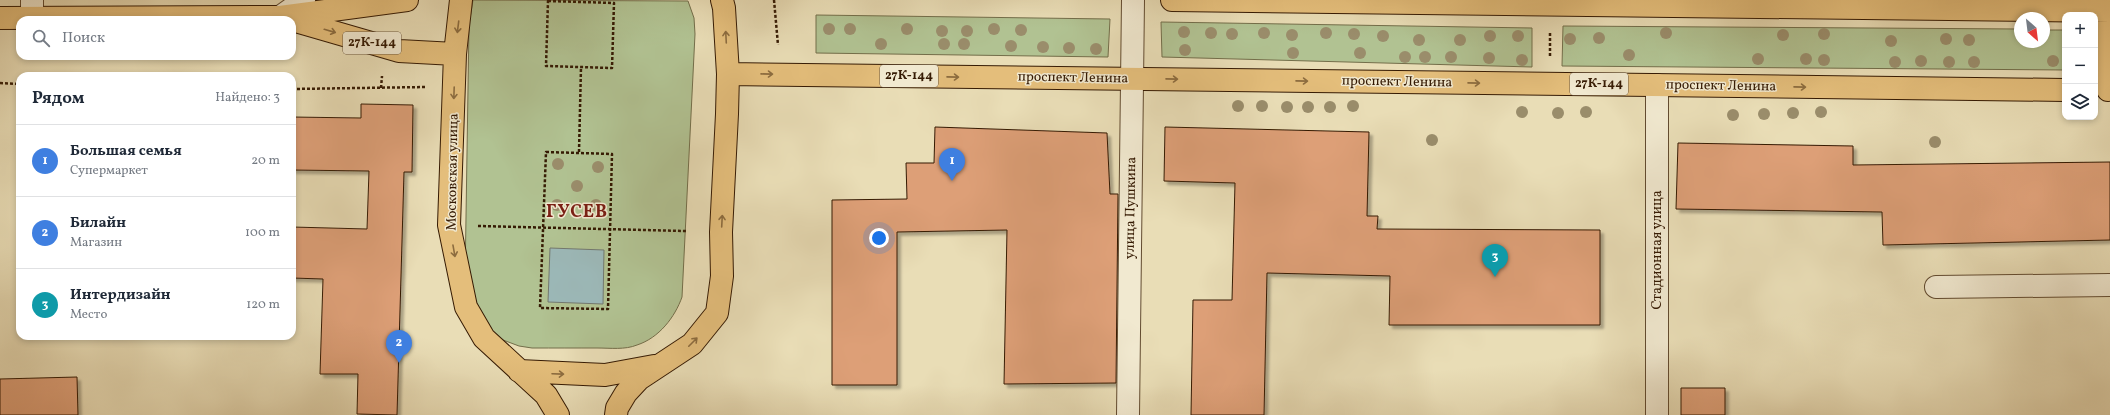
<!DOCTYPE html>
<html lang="ru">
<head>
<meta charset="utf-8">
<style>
	body { margin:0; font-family:Vollkorn,serif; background:#f2f2f3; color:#1f2937 }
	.controls { position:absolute; right:12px; top:12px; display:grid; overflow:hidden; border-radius:8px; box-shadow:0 2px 6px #0003 }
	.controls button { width:36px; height:36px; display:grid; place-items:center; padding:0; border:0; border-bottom:1px solid #e0e1e3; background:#fff; color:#1f2937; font:20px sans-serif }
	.compass { position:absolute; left:2014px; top:12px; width:36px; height:36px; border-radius:50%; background:#fff; box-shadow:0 2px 6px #0003; rotate:152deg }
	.you { position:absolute; left:879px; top:238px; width:14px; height:14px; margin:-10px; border:3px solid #fff; border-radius:50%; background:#1a73e8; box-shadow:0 0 0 6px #1a73e833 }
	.badge { display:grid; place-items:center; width:26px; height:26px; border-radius:50%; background:#7c3aed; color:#fff; font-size:13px; font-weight:700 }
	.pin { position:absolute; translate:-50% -33px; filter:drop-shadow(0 1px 2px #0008) }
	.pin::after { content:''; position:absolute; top:21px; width:14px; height:12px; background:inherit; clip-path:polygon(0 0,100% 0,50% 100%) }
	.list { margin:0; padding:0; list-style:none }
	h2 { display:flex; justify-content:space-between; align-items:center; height:52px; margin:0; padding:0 16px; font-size:17px }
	h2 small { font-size:13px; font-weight:400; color:#747a83 }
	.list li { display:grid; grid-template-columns:26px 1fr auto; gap:12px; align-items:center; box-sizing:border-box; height:72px; padding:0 16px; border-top:1px solid #e0e1e3 }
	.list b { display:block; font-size:15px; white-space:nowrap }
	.list p { margin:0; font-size:13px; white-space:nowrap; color:#747a83 }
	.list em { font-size:13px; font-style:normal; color:#747a83 }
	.icon { flex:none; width:22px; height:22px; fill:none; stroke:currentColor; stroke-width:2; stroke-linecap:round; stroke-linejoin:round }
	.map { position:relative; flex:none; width:2110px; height:415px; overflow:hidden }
	.search { position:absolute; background:#fff; box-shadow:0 2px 6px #0003; left:16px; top:16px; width:280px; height:44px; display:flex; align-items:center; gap:10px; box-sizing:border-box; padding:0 14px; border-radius:12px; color:#747a83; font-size:15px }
	.panel { position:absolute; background:#fff; box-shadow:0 2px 6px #0003; left:16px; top:72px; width:280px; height:268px; border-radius:12px }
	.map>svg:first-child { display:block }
	.green { fill:#b1c292; stroke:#736e4a }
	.water { fill:#9cb9b9; stroke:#737970 }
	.building { fill:#dd9f77; stroke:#351a03; filter:url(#shadow) }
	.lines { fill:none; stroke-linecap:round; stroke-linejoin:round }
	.minor-casing { stroke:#624b30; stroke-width:24 }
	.major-casing { stroke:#351a03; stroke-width:24 }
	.path { stroke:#351a03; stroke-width:2.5; stroke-dasharray:3 2; stroke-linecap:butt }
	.minor { stroke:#f1e9d0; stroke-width:22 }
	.major { stroke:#e4be7b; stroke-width:22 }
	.tree { fill:#9a8d6b }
	.oneway { stroke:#8c6c3f }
	.labels { text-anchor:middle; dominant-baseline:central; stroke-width:3; stroke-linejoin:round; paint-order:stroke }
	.shield { fill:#f1e9d0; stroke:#6d5840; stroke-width:1 }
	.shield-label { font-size:13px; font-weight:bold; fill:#351a03 }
	.street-label { font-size:14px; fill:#351a03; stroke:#f1e9d0 }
	.district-label { font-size:18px; font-weight:bold; letter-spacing:1px; fill:#7a1f14; stroke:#f1e9d0 }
</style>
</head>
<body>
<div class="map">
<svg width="2110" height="415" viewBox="0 0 2110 415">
	<defs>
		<filter id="shadow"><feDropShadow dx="3.5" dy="3.5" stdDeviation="1" flood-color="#0004"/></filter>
	</defs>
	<rect width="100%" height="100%" fill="#e9ddb6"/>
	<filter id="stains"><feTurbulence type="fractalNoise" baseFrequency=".005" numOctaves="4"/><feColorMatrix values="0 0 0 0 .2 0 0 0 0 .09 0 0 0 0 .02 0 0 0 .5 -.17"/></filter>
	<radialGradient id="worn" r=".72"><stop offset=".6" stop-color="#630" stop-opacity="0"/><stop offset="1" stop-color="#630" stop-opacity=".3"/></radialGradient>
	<path class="green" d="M473,0L688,1L694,18L695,34L682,297C675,317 659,338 637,345C625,350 610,348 597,348C576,348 554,348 532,348L519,346L503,340L491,332L465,281L469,25Z
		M816,15L1110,19L1108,57L816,53Z
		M1161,22L1532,28V67L1162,57Z
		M1563,26L2020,29V42H2044V30H2065V70L1562,66Z"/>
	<path class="water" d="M550,248L604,250L603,304L548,302Z"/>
	<path class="building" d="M361,104L413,105L412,172H404L397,415L357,414L358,374H320L323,279L292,278V227L367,229L369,171L292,170V117L361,118Z
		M935,127L1107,133L1110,194H1118L1116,383L1004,384L1007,230L897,232V385H832V200L907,199L906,163H934Z
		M1165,127L1369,132L1367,216H1378L1377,229L1600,230V325H1389L1390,276L1267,273L1264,415H1191L1193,300H1232L1235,183L1164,181Z
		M1678,143L1853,146V165L2110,162V240L1883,245L1882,212L1676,209Z
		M77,377L78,415H0V379Z
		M1681,388H1725V415H1681Z"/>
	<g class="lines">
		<defs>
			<path id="minor" d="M32,0V18
				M280,17L304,0
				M1657,85V415
				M1936,287L2110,285
				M1128,415L1133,0"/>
			<path id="major" d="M461,0L455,54L449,225L466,307L484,338L546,395L558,415
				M1172,0L2110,11
				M2108,11V90
				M0,18L280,17L407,0
				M292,20L399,51L455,54
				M728,74L2065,90
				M519,371L605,375L654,366
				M616,415L617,408L626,393L639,379L692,344L717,313L722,276L721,232L727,114L728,74L724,8L722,0"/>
		</defs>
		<use href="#minor" class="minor-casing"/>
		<use href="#major" class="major-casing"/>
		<path class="path" d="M774,0L778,45
			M548,1L614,3L612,68L546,66Z
			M1550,33V56
			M0,83L20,84
			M381,88L382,76
			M292,89L426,87
			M546,152L612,154L608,309L540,308Z
			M579,152L581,67
			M478,226L686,231"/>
		<use href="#minor" class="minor"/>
		<use href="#major" class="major"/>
	</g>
	<g class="tree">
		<circle cx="829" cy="29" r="6"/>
		<circle cx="850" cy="29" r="6"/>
		<circle cx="907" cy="29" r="6"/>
		<circle cx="994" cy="29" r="6"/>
		<circle cx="1021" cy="30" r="6"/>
		<circle cx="942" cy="31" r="6"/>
		<circle cx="967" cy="31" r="6"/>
		<circle cx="1184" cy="32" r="6"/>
		<circle cx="1211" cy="33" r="6"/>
		<circle cx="1264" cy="33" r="6"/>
		<circle cx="1326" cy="33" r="6"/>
		<circle cx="1666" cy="33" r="6"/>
		<circle cx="1232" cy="34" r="6"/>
		<circle cx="1354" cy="34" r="6"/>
		<circle cx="1824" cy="34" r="6"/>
		<circle cx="1292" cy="35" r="6"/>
		<circle cx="1783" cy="35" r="6"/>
		<circle cx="1383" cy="36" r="6"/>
		<circle cx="1490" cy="36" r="6"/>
		<circle cx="1518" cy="36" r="6"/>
		<circle cx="1599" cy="38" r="6"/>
		<circle cx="1570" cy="39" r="6"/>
		<circle cx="1946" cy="39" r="6"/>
		<circle cx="1419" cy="40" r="6"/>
		<circle cx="1460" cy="40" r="6"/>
		<circle cx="1969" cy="40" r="6"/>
		<circle cx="1891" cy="41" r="6"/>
		<circle cx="881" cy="44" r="6"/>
		<circle cx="944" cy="44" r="6"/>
		<circle cx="964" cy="44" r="6"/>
		<circle cx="1011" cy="46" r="6"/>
		<circle cx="1043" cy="47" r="6"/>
		<circle cx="1069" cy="48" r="6"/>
		<circle cx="1096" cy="49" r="6"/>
		<circle cx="1185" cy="50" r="6"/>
		<circle cx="1293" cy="53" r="6"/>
		<circle cx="1360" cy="53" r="6"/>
		<circle cx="1629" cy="55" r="6"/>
		<circle cx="1405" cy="57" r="6"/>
		<circle cx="1425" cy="57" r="6"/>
		<circle cx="1451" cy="57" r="6"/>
		<circle cx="1489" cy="58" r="6"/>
		<circle cx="1758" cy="59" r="6"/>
		<circle cx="1806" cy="59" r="6"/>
		<circle cx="1522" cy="60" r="6"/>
		<circle cx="1824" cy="60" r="6"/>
		<circle cx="1921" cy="61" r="6"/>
		<circle cx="2053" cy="61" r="6"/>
		<circle cx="1895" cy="62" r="6"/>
		<circle cx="1949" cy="62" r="6"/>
		<circle cx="1974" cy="62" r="6"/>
		<circle cx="1238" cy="106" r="6"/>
		<circle cx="1262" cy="106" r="6"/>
		<circle cx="1353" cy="106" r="6"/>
		<circle cx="1287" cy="107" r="6"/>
		<circle cx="1308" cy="107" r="6"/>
		<circle cx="1330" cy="107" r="6"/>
		<circle cx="1522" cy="112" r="6"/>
		<circle cx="1586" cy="112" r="6"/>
		<circle cx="1821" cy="112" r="6"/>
		<circle cx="1558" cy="113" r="6"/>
		<circle cx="1793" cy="113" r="6"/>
		<circle cx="1764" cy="114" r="6"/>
		<circle cx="1733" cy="115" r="6"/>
		<circle cx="1432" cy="140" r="6"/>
		<circle cx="1935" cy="142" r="6"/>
		<circle cx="558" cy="164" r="6"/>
		<circle cx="598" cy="167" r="6"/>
		<circle cx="577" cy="186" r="6"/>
		<circle cx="557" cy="205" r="6"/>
		<circle cx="596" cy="205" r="6"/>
	</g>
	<defs><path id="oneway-shaft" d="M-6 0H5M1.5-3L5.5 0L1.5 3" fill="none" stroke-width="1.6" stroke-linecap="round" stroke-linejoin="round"/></defs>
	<g class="oneway">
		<use href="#oneway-shaft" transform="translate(458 27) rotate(97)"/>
		<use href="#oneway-shaft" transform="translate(330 31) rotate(16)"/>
		<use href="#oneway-shaft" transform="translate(726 37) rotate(-93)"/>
		<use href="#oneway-shaft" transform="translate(767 74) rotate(1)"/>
		<use href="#oneway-shaft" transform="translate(953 77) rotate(1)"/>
		<use href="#oneway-shaft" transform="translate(1172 79) rotate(1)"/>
		<use href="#oneway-shaft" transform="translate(1302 81) rotate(1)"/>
		<use href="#oneway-shaft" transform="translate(1474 83) rotate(1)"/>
		<use href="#oneway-shaft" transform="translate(1800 87) rotate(1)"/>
		<use href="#oneway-shaft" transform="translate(454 93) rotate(92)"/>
		<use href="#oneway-shaft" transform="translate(722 221) rotate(-87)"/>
		<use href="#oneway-shaft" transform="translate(454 251) rotate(80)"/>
		<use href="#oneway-shaft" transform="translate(693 342) rotate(-45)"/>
		<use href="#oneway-shaft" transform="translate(558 374) rotate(2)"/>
	</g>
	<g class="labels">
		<g class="shield">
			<rect x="343" y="32" width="58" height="22" rx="3"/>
			<rect x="880" y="65" width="58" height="22" rx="3"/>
			<rect x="1570" y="73" width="58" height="22" rx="3"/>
		</g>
		<g class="shield-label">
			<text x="372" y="43">27К-144</text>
			<text x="909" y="76">27К-144</text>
			<text x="1599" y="84">27К-144</text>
		</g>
		<g class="street-label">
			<text transform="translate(1073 78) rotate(1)">проспект Ленина</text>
			<text transform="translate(1397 82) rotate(1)">проспект Ленина</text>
			<text transform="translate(1721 86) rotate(1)">проспект Ленина</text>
			<text transform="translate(453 172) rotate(-89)">Московская улица</text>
			<text transform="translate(1131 208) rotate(-89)">улица Пушкина</text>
			<text transform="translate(1657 250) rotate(-90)">Стадионная улица</text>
		</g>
		<g class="district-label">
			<text x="577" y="212">ГУСЕВ</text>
		</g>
	</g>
	<rect width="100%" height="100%" filter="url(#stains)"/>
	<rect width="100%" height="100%" fill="url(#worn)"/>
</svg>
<div class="controls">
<button>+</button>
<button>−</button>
<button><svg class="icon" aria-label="layers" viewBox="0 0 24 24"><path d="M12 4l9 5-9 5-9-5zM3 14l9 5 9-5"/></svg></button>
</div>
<svg class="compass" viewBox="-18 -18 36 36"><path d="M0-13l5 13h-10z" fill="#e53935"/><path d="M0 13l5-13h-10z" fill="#747a83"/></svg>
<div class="you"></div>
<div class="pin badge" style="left:952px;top:181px;background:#3f7fe0">1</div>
<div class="pin badge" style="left:399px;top:363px;background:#3f7fe0">2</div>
<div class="pin badge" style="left:1495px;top:277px;background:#0f9aa8">3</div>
<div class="search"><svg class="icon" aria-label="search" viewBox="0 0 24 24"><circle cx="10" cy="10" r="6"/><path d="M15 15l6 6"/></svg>Поиск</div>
<section class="panel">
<h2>Рядом<small>Найдено: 3</small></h2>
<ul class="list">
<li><span class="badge" style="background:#3f7fe0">1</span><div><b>Большая семья</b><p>Супермаркет</p></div><em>20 m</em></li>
<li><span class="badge" style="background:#3f7fe0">2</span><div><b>Билайн</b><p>Магазин</p></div><em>100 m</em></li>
<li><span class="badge" style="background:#0f9aa8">3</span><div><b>Интердизайн</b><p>Место</p></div><em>120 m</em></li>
</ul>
</section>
</div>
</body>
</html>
